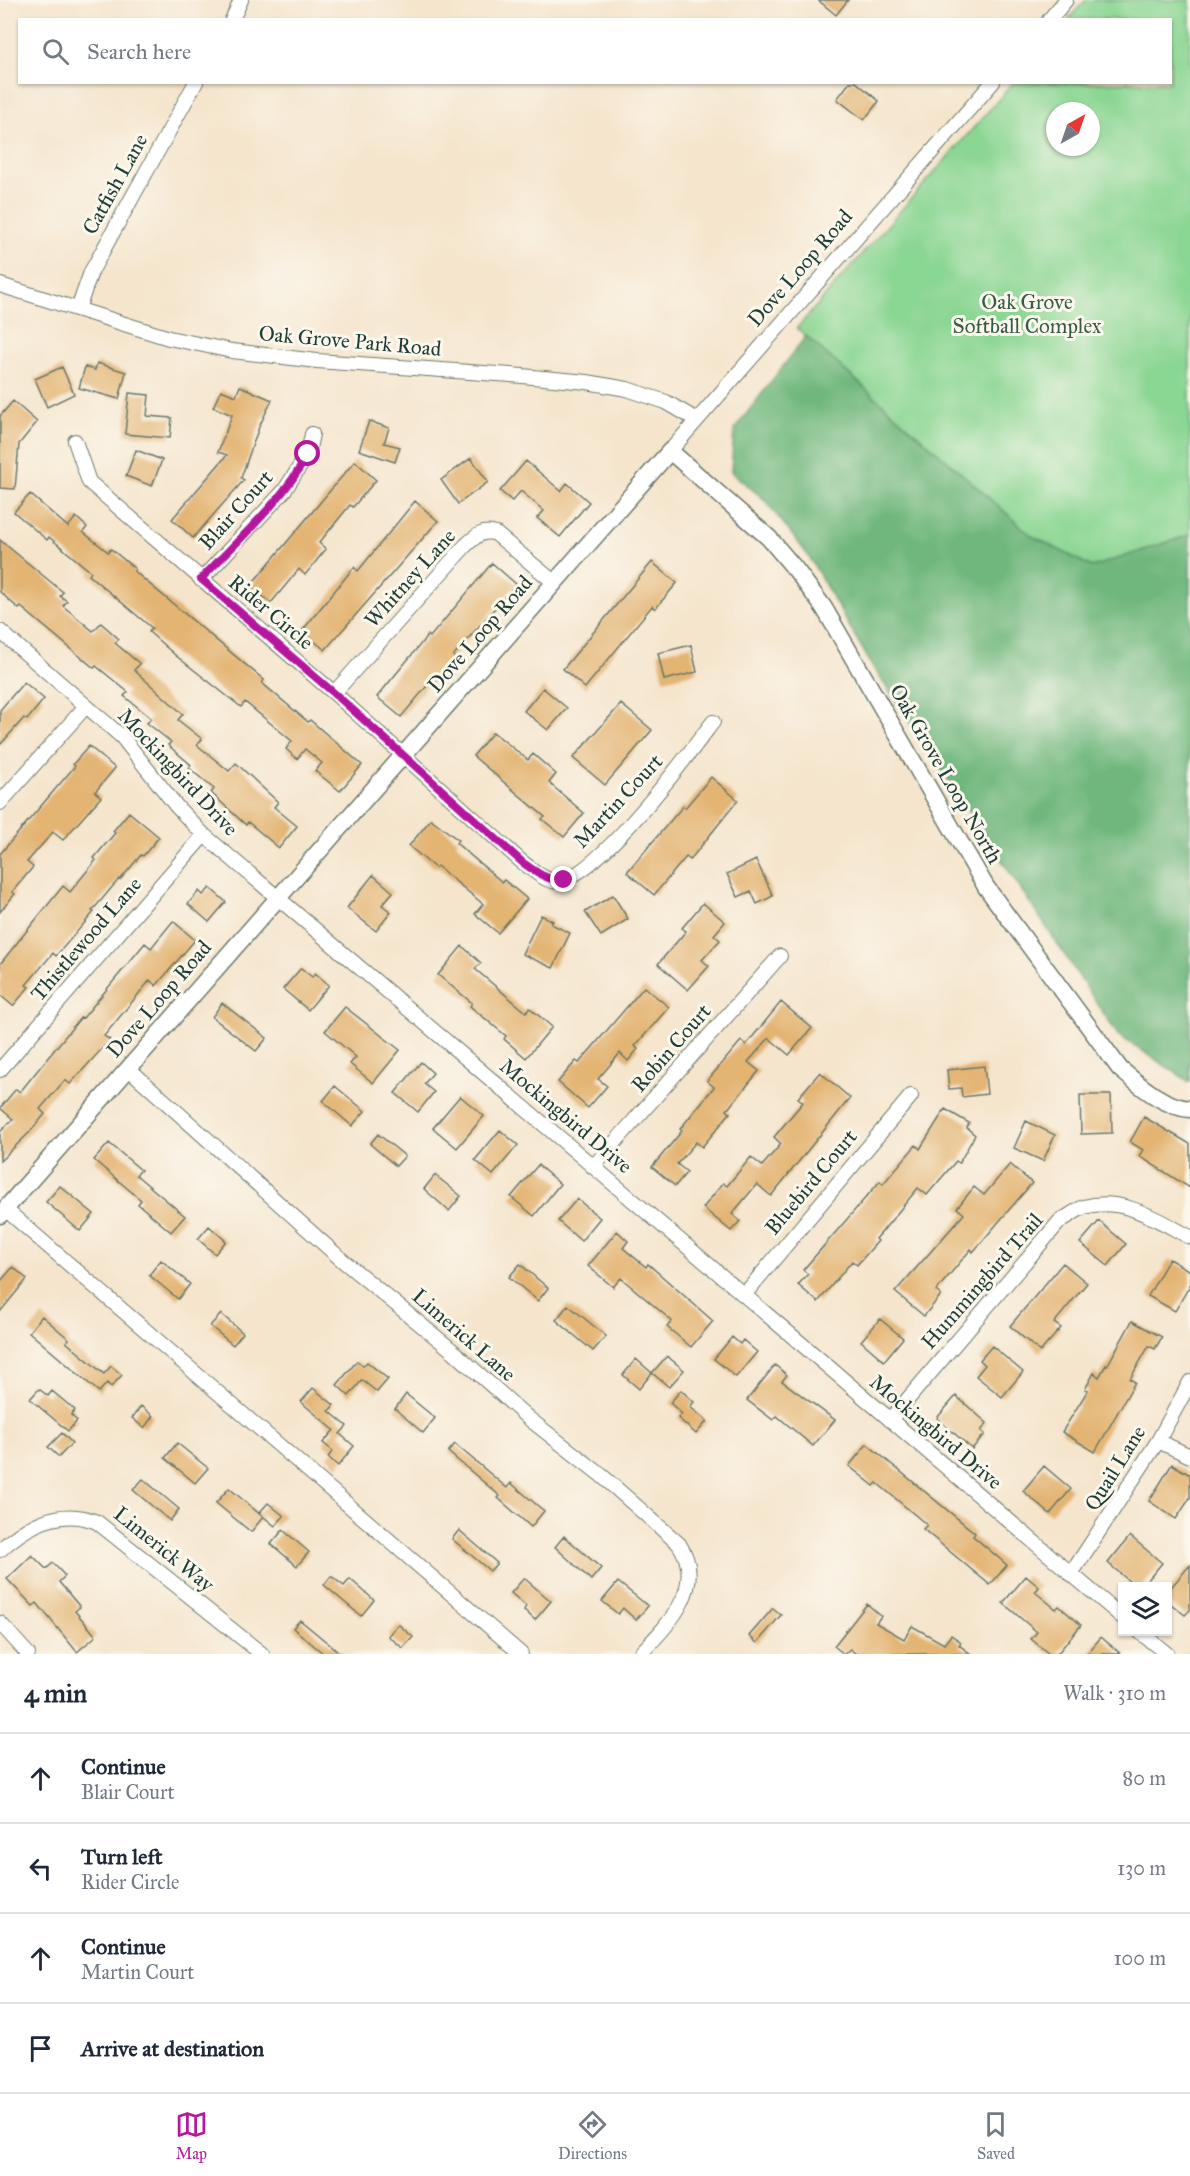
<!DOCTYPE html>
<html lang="en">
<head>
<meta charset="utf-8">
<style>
	body { margin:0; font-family:"IM FELL Great Primer",serif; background:#f6f6f7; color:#1f2937 }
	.controls { position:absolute; right:18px; bottom:18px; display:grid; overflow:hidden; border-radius:0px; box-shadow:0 2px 4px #0004 }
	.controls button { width:54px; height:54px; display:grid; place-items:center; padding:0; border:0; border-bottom:2px solid #e0e1e3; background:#fff; color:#1f2937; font:30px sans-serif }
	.compass { position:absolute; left:1046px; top:102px; width:54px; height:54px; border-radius:50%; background:#fff; box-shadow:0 2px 4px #0004; rotate:40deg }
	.stop { position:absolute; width:18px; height:18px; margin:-14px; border:4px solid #b5179e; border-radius:50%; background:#fff }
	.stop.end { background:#b5179e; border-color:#fff; box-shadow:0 2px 6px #0008 }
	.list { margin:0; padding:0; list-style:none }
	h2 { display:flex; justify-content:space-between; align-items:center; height:78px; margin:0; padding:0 24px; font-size:26px }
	h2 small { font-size:20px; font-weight:400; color:#747a83 }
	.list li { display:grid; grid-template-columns:39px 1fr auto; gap:18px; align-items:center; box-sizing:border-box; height:90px; padding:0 24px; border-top:2px solid #e0e1e3 }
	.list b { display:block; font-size:22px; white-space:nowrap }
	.list p { margin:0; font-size:20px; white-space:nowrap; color:#747a83 }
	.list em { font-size:20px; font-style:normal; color:#747a83 }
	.icon { flex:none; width:33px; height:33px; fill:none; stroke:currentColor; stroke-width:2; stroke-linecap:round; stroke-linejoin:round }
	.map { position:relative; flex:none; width:1190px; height:1654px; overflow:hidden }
	.search { position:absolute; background:#fff; box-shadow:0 2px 4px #0004; left:18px; right:18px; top:18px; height:66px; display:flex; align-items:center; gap:15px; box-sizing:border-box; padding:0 21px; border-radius:0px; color:#747a83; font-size:22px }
	.sheet { height:438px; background:#fff }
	nav { display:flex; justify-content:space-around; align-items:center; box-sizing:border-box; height:84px; border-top:2px solid #e0e1e3; background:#fff; font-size:16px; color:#747a83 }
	nav a { display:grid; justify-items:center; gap:3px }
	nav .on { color:#b5179e }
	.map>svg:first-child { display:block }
	.green { fill:#8ad693; stroke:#548a64; stroke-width:1.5; fill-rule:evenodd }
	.forest { fill:#6fb77d; stroke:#477a58; stroke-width:1.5 }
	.building { fill:#e3b472 }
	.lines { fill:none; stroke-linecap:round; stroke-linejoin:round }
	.minor-casing { stroke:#6a786a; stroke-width:16 }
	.tertiary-casing { stroke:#6a786a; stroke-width:19 }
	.minor { stroke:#fff; stroke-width:14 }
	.tertiary { stroke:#fff; stroke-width:16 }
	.route { stroke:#b5179e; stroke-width:8 }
	.labels { text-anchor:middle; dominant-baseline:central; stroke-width:6; stroke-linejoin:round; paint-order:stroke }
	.street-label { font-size:21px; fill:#1f3d34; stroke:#fbf7ec }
	.park-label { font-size:21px; fill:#345c47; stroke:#fbf7ec }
</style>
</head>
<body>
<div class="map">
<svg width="1190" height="1654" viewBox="0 0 1190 1654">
	<rect width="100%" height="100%" fill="#fbf7ec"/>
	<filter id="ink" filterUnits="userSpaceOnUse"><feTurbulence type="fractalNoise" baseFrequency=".0167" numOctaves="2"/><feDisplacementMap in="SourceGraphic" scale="12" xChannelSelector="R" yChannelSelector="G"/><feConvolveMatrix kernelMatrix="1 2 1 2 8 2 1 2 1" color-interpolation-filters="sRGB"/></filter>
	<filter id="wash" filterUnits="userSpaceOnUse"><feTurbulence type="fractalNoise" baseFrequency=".008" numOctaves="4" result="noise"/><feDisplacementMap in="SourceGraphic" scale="24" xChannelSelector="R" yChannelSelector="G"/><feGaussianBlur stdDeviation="1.35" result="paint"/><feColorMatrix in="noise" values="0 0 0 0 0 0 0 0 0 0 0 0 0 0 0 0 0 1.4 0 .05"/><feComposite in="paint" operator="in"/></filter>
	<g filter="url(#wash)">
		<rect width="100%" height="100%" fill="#f5e5cd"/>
		<path class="green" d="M1086,0H1190V535L1092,567L1032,536L797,328L1013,83L1170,82V20L1068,19ZM1055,111H1091V147H1055Z"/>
		<path class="forest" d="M806,336L1032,536L1092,567L1190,535V1082L1118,1035L873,667L808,555L764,499L731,472L734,430Z"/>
		<g id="blocks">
			<path class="building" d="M818,0H848L836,15Z
				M850,82H856L879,101L864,120L837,99Z
				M97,363L126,372L119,399L79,388L85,367L95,370Z
				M62,367L74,394L47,407L35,379Z
				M240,386L272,400L259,427L241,478L244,480L193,538L172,519L227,455L218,452L232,415L213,407L221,390L236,396Z
				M129,393L149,395L147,416L172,418L170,438L125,434Z
				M13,401L37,422L19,444L15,489L0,488V416Z
				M369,421L389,428L384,443L400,447L395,462L359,450Z
				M136,450L162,460L152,486L126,476Z
				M471,458L488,482L458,504L441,480Z
				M355,461L376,480L353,507L350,505L319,543L326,549L305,575L299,569L271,603L250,586Z
				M526,461L561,491L567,483L589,502L560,537L537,518L544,511L521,491L512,501L500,491Z
				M30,494L68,527L76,517L87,527L83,532L108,552L111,549L135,569L134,571L264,680L262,683L308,722L310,720L362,765L340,791L315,771L322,763L305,749L297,759L286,749L292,741L245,702L241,707L175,655L149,632L152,628L89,575L91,572L49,537L47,540L14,512Z
				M415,501L438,521L325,650L302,631L354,567L358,571Z
				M0,540L63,592L60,596L67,601L63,606L93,631L101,623L119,639L115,643L140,664L134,670L183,714L178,720L202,739L197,745L229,771L236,763L278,802L274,807L297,826L279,848L248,822L246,825L211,793L214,789L189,768L191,765L168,745L171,742L147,723L151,718L124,696L128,692L96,666L94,668L21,607L19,609L0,592Z
				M652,562L677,583L655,609L652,606L585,688L563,669Z
				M492,563L516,584L453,656L456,658L434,684L431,681L401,717L377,697L428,635L430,637Z
				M691,645L697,672L664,680L658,653Z
				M24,682L44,699L27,720L24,718L0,745V710Z
				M543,688L567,708L548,730L524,711Z
				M621,704L652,730L605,785L573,758Z
				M493,732L528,760L533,754L556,774L549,783L584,813L564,837L542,819L545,817L473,756Z
				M89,746L115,768L95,792L101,797L63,840L53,832L27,862L33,867L12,892L15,894L0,912V854L75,766L73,764Z
				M711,777L738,800L690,860L686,857L654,895L627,872L683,806L685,808Z
				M129,812L159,837L143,856L141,855L120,880L119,879L92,911L94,912L56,956L53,953L26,985L29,987L13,1006L0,995V964L63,886L70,892L96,860L94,858L115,833L113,831Z
				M431,819L458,840L456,843L502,882L504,880L527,899L498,933L475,914L483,904L437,866L435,868L409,846Z
				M756,860L773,896L757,904L751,891L738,897L727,874Z
				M373,875L393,892L382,905L391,912L376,931L347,908Z
				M210,888L226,902L209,922L188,904L199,891L203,895Z
				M613,895L628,919L601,936L585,912Z
				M703,903L725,922L714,935L720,940L702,960L709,966L688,990L658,964L686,931L682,928Z
				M541,915L553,921L551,924L570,933L553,968L522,954Z
				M173,921L195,940L156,986L150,980L104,1036L110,1040L70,1084L65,1080L40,1109L45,1114L29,1133L0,1161V1132L13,1119L0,1108L16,1089L20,1092L81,1017L83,1018L145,943L151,948Z
				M462,946L481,963L475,969L526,1012L530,1008L552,1027L526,1058L504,1039L506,1036L470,1006L472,1003L438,975Z
				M301,968L312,977L315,973L329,985L308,1010L283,989Z
				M644,987L669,1007L635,1046L638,1049L628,1061L620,1053L598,1079L607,1086L588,1108L558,1082L576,1061L579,1063Z
				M781,1002L812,1028L789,1055L769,1038L748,1062L759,1071L727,1110L730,1113L702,1147L696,1142L677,1164L687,1172L675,1186L652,1167L682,1131L680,1129L714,1087L707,1081L741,1041L746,1045Z
				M222,1003L267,1038L256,1051L212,1017Z
				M345,1007L400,1050L373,1083L350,1064L356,1057L325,1031Z
				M421,1062L433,1073L424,1084L434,1092L418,1112L395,1093Z
				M984,1066L987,1094L962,1097L961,1088L949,1089L947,1070Z
				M820,1072L850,1098L771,1196L757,1184L732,1214L740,1221L731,1231L703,1208L723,1183L727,1186L751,1157L762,1166L781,1144L774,1137L803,1102L798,1098Z
				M335,1086L365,1111L352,1126L323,1101Z
				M1080,1095H1111L1112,1133L1081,1134Z
				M460,1096L484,1116L457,1148L433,1128Z
				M945,1109L969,1123L967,1128L975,1135L959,1163L956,1161L927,1195L918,1188L876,1239L878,1241L857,1265L852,1261L818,1302L798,1285L808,1274L803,1270L880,1181L883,1184L916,1145L920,1149Z
				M1144,1117L1190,1144V1188L1139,1156L1143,1150L1130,1142Z
				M1026,1121L1055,1135L1043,1161L1014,1148Z
				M500,1130L518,1145L493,1175L475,1160Z
				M378,1134L405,1156L396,1166L370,1144Z
				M109,1143L141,1170L136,1175L185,1216L171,1232L138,1204L141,1200L94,1160Z
				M1010,1164L1032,1183L973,1252L971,1249L936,1291L941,1295L924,1316L895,1292L964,1214L957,1208L974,1187L984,1195Z
				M538,1165L560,1184L534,1216L511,1197Z
				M435,1175L461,1196L449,1211L424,1189Z
				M60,1186L94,1214L80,1231L46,1202Z
				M577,1199L600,1218L581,1241L558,1221Z
				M1099,1221L1126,1244L1108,1266L1080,1243Z
				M209,1226L226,1241L215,1254L198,1239Z
				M617,1231L628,1241L623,1248L646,1267L648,1264L713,1321L691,1347L667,1327L672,1321L621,1278L613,1287L588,1266Z
				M1169,1259L1190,1271V1285L1175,1311L1148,1296Z
				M161,1260L190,1284L178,1299L149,1275Z
				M1063,1263L1087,1283L1054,1323L1061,1328L1040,1352L1010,1326Z
				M520,1264L548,1288L538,1301L509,1277Z
				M13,1267L27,1279L0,1312V1282Z
				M568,1305L606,1336L593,1351L556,1320Z
				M221,1314L243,1333L233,1345L210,1326Z
				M42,1316L69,1339L66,1342L104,1374L111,1366L122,1375L111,1387L107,1383L99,1392L29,1332Z
				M880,1319L903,1338L884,1361L861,1341Z
				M1132,1321L1162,1337L1155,1349L1149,1346L1130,1379L1135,1382L1095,1452L1062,1432L1088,1390L1085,1389L1094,1373L1099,1377L1106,1365L1107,1366Z
				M732,1337L740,1344L743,1340L757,1352L736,1377L714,1359Z
				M992,1346L1023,1372L1002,1397L976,1376L985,1365L980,1360Z
				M667,1356L684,1370L669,1387L652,1373Z
				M636,1359L652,1373L639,1389L623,1375Z
				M357,1361L363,1366L367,1362L388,1379L377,1392L362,1380L349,1396L337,1385Z
				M775,1365L787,1375L782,1381L835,1420L813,1446L777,1416L773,1420L747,1400Z
				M313,1388L334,1405L329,1411L347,1426L340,1434L354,1446L338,1466L328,1457L333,1451L323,1443L334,1430L301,1402Z
				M39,1389L48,1396L52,1391L75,1410L71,1415L77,1421L68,1431L30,1399Z
				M681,1390L694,1402L690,1407L707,1421L696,1434L678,1418L682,1414L670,1403Z
				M406,1394L435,1418L423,1433L395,1409Z
				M956,1396L987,1423L981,1431L985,1434L972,1449L937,1418Z
				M141,1406L153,1416L144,1428L132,1418Z
				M62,1433L72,1443L59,1457L48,1447Z
				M177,1443L208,1468L195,1483L165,1458Z
				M455,1444L507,1488L511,1483L544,1511L531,1527L498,1498L500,1496L448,1452Z
				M867,1444L975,1533L973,1536L1007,1565L990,1585L923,1529L927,1525L877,1483L874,1486L849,1466Z
				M1172,1464L1190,1475V1498L1176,1519L1149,1501Z
				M1044,1466L1071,1489L1050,1514L1023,1491Z
				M143,1479L179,1509L170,1521L133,1490Z
				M229,1488L263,1517L251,1532L216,1503Z
				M268,1503L284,1516L275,1526L259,1513Z
				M283,1530L309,1552L297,1566L271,1544Z
				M459,1530L497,1563L490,1571L452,1539Z
				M564,1536L601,1568L591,1580L555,1547Z
				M1130,1536L1162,1563L1142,1587H1136L1108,1563Z
				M32,1555L46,1569L53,1563L65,1576L59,1582L80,1607L75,1611L96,1636L77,1652L37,1603L33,1606L7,1579Z
				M1190,1565V1610L1185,1615L1167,1601V1592Z
				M331,1576L344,1586L350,1579L374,1600L361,1616L324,1585Z
				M1026,1576L1039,1587L1035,1592L1056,1609L1059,1606L1081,1625L1057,1654H1049L1031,1639L1037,1632L1003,1603Z
				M524,1578L551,1601L535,1620L524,1610L526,1606L511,1593Z
				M618,1582L648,1606L636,1620L623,1608L618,1614L602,1601Z
				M867,1604L881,1616L876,1623L904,1639L912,1626L944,1644L951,1635L961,1642L959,1645L971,1654H856L850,1649L844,1654L834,1646Z
				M773,1608L781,1615L757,1643L749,1636Z
				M300,1620L341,1654H324L293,1628Z
				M398,1624L413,1637L403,1648L388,1636Z
				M1101,1637L1121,1654H1087Z"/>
		</g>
	</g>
	<g filter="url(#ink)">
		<use href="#blocks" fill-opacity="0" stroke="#6a786a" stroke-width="1.5"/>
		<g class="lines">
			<defs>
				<path id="minor" d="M232,20L241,0
					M1049,20L1066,0
					M0,285L169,338L232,351L317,361L511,375L587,382L627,389L666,402L697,420
					M78,309L91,272L196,82
					M75,441L89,482L334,693L522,862C531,868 542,879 553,881C591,887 690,752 713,722
					M670,451L993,82
					M201,580L284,491L308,454L312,434
					M0,631L122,737L177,807L204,835L1122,1617
					M334,693L465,546C475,537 482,529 496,534L555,583
					M0,803L86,706
					M129,1069L342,1260L453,1351L528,1418L601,1475L679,1544C707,1586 669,1624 640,1654
					M0,1070L204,835
					M593,1167L780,956
					M5,1209L521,1654
					M744,1295L911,1096
					M890,1420L1060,1221C1068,1217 1076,1210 1084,1207C1123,1196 1157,1220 1190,1237
					M1158,1441L1190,1456
					M0,1550C27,1525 61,1507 97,1522L262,1654
					M1071,1574L1158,1441L1190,1382
					M0,1623L28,1654
					M1140,1632L1167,1654"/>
				<path id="tertiary" d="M0,1215L670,451L769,538L796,570L824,608L986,887L1120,1069C1139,1085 1164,1107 1190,1109"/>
			</defs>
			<use href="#minor" class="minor-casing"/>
			<use href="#tertiary" class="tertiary-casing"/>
			<use href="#minor" class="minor"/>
			<use href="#tertiary" class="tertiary"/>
		</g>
	</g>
	<g class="lines" filter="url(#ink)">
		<path class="route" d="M308,454C284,500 236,542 201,579L334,693L522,862C536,872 547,881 564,880"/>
	</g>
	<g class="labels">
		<g class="street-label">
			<text transform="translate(115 184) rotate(-61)">Catfish Lane</text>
			<text transform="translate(800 268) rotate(-49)">Dove Loop Road</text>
			<text transform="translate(350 341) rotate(5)">Oak Grove Park Road</text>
			<text transform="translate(236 510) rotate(-48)">Blair Court</text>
			<text transform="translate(410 578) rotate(-48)">Whitney Lane</text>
			<text transform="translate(271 612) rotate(40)">Rider Circle</text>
			<text transform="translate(480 634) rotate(-49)">Dove Loop Road</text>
			<text transform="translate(178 772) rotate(47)">Mockingbird Drive</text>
			<text transform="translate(946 774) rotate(60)">Oak Grove Loop North</text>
			<text transform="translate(618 801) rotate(-47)">Martin Court</text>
			<text transform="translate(86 939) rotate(-49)">Thistlewood Lane</text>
			<text transform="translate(159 999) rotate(-49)">Dove Loop Road</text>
			<text transform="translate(671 1048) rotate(-49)">Robin Court</text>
			<text transform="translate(566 1116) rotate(40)">Mockingbird Drive</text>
			<text transform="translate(811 1182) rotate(-50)">Bluebird Court</text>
			<text transform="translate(982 1281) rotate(-49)">Hummingbird Trail</text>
			<text transform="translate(464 1335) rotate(41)">Limerick Lane</text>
			<text transform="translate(936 1432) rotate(40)">Mockingbird Drive</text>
			<text transform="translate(1115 1468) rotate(-58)">Quail Lane</text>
			<text transform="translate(164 1549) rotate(39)">Limerick Way</text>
		</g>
		<g class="park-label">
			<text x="1027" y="302">Oak Grove<tspan x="1027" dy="24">Softball Complex</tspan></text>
		</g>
	</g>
</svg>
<div class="controls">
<button><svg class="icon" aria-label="layers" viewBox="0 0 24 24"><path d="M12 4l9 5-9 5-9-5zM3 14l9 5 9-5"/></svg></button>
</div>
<svg class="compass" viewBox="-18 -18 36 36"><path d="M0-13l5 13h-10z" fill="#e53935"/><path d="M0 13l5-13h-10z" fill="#747a83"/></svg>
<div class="stop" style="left:308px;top:454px"></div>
<div class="stop end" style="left:564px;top:880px"></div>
<div class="search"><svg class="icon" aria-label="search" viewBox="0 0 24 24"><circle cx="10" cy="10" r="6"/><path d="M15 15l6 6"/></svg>Search here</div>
</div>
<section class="sheet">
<h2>4 min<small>Walk · 310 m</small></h2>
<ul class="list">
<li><svg class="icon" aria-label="ahead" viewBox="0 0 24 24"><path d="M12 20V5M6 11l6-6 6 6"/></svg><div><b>Continue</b><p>Blair Court</p></div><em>80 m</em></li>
<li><svg class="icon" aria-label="left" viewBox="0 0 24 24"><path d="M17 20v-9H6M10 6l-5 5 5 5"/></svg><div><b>Turn left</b><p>Rider Circle</p></div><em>130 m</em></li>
<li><svg class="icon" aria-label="ahead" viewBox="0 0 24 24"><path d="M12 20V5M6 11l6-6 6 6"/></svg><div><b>Continue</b><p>Martin Court</p></div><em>100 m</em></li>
<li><svg class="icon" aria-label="arrive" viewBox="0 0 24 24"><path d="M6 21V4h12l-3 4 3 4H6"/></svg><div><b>Arrive at destination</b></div></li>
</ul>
</section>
<nav>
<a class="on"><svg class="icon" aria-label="map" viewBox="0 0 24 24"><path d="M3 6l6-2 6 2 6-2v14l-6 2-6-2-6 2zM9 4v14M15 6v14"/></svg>Map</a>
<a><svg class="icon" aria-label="directions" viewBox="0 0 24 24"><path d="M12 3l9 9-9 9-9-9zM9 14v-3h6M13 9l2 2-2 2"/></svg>Directions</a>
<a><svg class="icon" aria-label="saved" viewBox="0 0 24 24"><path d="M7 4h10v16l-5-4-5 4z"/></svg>Saved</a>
</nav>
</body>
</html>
